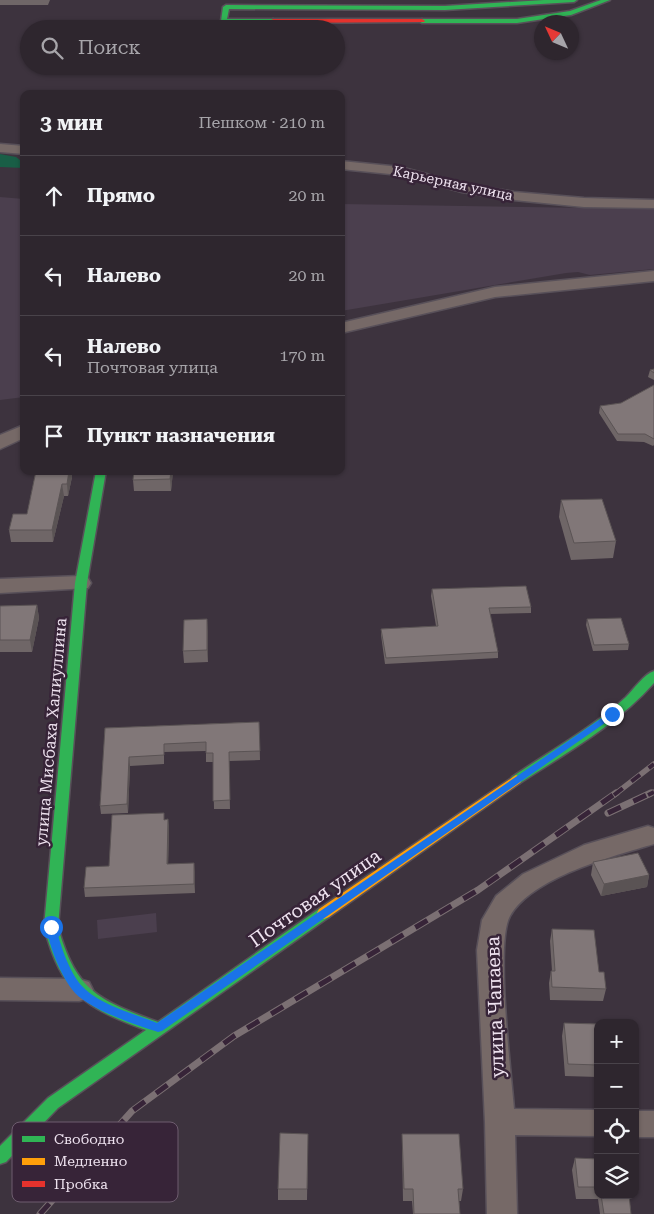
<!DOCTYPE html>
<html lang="ru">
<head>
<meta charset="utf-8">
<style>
	body { margin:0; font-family:"Roboto Serif",serif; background:#3a323a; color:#f1f3f6 }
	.controls { position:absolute; right:15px; bottom:15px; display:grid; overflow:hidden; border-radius:10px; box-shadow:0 1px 4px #0004 }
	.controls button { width:45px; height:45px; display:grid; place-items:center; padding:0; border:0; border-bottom:1px solid #49434a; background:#2e262e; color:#f1f3f6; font:25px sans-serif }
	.compass { position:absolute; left:534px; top:15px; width:45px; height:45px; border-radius:50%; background:#2e262e; box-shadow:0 1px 4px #0004; rotate:314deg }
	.stop { position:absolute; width:15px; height:15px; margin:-11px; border:4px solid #1a73e8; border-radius:50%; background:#fff }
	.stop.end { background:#1a73e8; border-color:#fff; box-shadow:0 1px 5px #0008 }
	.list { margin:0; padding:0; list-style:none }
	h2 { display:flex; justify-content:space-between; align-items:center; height:65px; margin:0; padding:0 20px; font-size:21px }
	h2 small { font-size:16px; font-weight:400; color:#a7a5aa }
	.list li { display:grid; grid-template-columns:32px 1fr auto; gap:15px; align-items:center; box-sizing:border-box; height:80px; padding:0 20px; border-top:1px solid #49434a }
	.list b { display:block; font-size:19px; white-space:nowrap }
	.list p { margin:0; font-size:16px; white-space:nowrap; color:#a7a5aa }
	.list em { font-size:16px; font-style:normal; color:#a7a5aa }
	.icon { flex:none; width:28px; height:28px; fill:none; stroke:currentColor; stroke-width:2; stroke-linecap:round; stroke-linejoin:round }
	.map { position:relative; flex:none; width:654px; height:1214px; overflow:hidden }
	.search { position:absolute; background:#2e262e; box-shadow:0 1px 4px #0004; left:20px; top:20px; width:325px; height:55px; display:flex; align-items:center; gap:12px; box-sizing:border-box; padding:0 18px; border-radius:28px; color:#a7a5aa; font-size:19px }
	.panel { position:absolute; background:#2e262e; box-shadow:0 1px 4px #0004; left:20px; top:90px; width:325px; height:385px; border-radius:10px }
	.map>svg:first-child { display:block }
	.industrial { fill:#4b3f4e }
	.green { fill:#195e46 }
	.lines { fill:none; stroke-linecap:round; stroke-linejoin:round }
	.street-casing { stroke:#585059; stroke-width:3 }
	.fast-casing { stroke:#585059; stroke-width:3 }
	.slow-casing { stroke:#585059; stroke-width:3 }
	.jam-casing { stroke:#585059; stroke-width:3 }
	.street { fill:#766967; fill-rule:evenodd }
	.fast { fill:#30b455; fill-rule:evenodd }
	.slow { fill:#ff9f0a; fill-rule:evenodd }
	.jam { fill:#e5322d; fill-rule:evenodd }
	.rail-far1-casing { stroke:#7b7073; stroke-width:5.5 }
	.rail-casing { stroke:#7b7073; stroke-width:7 }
	.rail-far1 { stroke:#372438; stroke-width:4; stroke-dasharray:11; stroke-linecap:butt }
	.rail { stroke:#372438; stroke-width:5; stroke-dasharray:14; stroke-linecap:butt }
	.wall { fill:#6f6667 }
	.shaded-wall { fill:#5a5354 }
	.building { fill:#817778; stroke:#5a5354 }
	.route { fill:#1a73e8 }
	.labels { text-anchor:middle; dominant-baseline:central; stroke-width:5; stroke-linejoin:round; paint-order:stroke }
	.far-street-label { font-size:14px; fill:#eee2ef; stroke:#372438 }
	.street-label { font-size:16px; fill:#eee2ef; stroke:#372438 }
	.near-street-label { font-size:19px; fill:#eee2ef; stroke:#372438 }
	.key { fill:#372438; stroke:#6e5d6f; stroke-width:1 }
	.key-label { font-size:14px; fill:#eee2ef }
</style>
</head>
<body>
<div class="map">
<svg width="654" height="1214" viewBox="0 0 654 1214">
	<rect width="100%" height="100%" fill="#3d333e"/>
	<path class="industrial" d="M0,197L24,199V397L0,400Z
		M341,204L654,209V269L590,275L578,272L566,273L341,311Z
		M156,913L157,932L98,939L97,920Z"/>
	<path class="green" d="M0,154L16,157L24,163V168L0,167Z"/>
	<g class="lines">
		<defs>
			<path id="street" d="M0,144L24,146V154L0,152Z
				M341,161L400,167L464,184L514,192L584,198L654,200V208L584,207L514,200L462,192L400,175L341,169Z
				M654,271V281L495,297L341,333V323L495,287Z
				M24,425V438L0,449V435Z
				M81,576L88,578L91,583L88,588L0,593V579Z
				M648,826L654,828V844C614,856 532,877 510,916C495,943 511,1071 514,1109L598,1110V1136L515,1135L517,1214H487L485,1122L477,950L482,920L496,896L523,874L584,845Z
				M0,978L79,979L89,982L93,990L89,998L79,1001L0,1000Z
				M635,1111H654V1137H635Z"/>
			<path id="fast" d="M544,0H577L574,2L445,10L229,9L227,19H273L276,21L273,23H224L221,21L223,7L226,5L445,6Z
				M601,0H610L571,15L517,23H422L419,21L422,19H517L570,11Z
				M96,471H106L87,583L58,927C76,991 98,1000 158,1022L319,909L324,907L329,909L331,913L329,917L58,1108L6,1162L0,1164V1146L48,1098L146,1030C83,1007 62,993 44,927L75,583Z
				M654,671V683C617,725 566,753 520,783H512L510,780L512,777C550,751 592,728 626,697C634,689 644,674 654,671Z"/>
			<path id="slow" d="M516,775L520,777L522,780L520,783L329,917L324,919L319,917L317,913L319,909Z"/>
			<path id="jam" d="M422,19L425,21L424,22L273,23L270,21L273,19Z"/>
		</defs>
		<use href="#street" class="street-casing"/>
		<use href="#fast" class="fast-casing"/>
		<use href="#slow" class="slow-casing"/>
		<use href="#jam" class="jam-casing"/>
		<use href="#street" class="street"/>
		<use href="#fast" class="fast"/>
		<use href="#slow" class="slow"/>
		<use href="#jam" class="jam"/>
		<defs>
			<path id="rail-far1" d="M614,795L654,764
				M648,795L654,792"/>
			<path id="rail" d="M608,813L651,793
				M40,1214L132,1111L234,1036L478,890L616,793"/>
		</defs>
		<use href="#rail-far1" class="rail-far1-casing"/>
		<use href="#rail" class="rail-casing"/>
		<use href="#rail-far1" class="rail-far1"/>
		<use href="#rail" class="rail"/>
	</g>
	<path class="wall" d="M0,0H50L48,5H0Z
		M654,369V380L648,377L650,370Z
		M654,385V445L653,446L644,442L617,441L599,413L600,406L621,403Z
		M36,471H71L72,477L68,496H64L53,542H11L9,530L27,514Z
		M134,471H173L171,491H134L133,480Z
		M561,500L616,541L613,558L571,560L559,517Z
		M432,589L531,607V613L490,614L498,652V658L385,664L381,635V629L436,626L431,596Z
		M37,605L39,618L32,652H0V606Z
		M207,619L208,662L184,663L183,651Z
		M587,619L629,644L628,650L593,651L586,625Z
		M259,722L260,760L229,761L230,809H214L213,762H206V751L164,752V764L130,766L128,813L101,814L100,806L105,728Z
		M168,819L169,829L168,864L195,872V893L85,897L84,888L165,820Z
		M593,862L649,875L647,887L601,896L591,875Z
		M552,929L599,972L606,989L603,1001L550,1000L549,983L551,971H552L550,941Z
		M564,1023L598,1024V1077L565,1076L562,1036Z
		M308,1134L307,1200H278V1189Z
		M402,1134L463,1189L461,1201H459L460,1214H413L412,1201H403L402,1146Z
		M575,1158L598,1159V1195H629L631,1214H600L598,1199H576L572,1170Z"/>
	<path class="shaded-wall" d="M69,471H71L72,477L68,496L67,484Z
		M171,471L173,472L171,491L170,479Z
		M62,484L64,496L53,542L52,530Z
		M37,605L39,618L32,652L30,640Z
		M207,619L208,631V662L207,650Z
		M129,757L130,766L128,813L127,804Z
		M168,819L169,829L168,873L167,864Z
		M194,863L195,872V893L194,884Z
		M649,875L647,887L601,896L604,884Z"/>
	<path class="building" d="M654,369V373L650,370Z
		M654,385V439L645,434H618L600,406L621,403Z
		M36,471H69L67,484H62L52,530H9L13,514H27Z
		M134,471H171L170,479L133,480Z
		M602,499L616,541L574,543L561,500Z
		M526,586L531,607L489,608L498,652L386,658L381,629L438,626L432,589Z
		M37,605L30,640H0V606Z
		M621,618L629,644L594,645L587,619Z
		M207,619V650L183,651L184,620Z
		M259,722L260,751L229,752L230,800L213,801V753H206V742L164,744V755L129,757L127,804L100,806L105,728Z
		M164,813V820L168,819L167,864L194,863V884L84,888L86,867L109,866L112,815Z
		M638,853L649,875L604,884L593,862Z
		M552,929L594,930L599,972H604L606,989L552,987L551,971H555Z
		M564,1023L598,1024V1065L568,1064Z
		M280,1133L308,1134L307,1189H278Z
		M402,1134H459L463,1189H458L460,1214H414L413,1189H404Z
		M575,1158L598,1159V1187H578Z
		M601,1195H629L631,1214H604Z"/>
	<path class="route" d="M612,711L615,712V716L162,1031L158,1032C136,1025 91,1010 75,993C61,977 50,948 46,927L51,923L56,927C60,945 70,974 83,987C100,1005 135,1014 157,1023Z"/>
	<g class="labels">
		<g class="far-street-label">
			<text transform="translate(453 183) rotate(12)">Карьерная улица</text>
		</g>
		<g class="street-label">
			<text transform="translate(51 732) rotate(-85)">улица Мисбаха Халиуллина</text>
		</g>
		<g class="near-street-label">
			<text transform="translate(315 898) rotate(-35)">Почтовая улица</text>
			<text transform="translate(495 1007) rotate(-92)">улица Чапаева</text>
		</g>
	</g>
	<rect x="12" y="1122" width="166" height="80" rx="8" class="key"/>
	<rect x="22" y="1136" width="23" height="6" fill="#30b455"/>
	<rect x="22" y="1158" width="23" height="7" fill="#ff9f0a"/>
	<rect x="22" y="1181" width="23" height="6" fill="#e5322d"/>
	<g class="key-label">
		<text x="54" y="1144">Свободно</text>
		<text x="54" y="1166">Медленно</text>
		<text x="54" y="1189">Пробка</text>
	</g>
</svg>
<div class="controls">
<button>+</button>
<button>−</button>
<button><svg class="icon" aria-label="locate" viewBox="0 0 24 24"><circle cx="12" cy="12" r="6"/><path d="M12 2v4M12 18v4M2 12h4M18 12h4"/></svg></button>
<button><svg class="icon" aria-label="layers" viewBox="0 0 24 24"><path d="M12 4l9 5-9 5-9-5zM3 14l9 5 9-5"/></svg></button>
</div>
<svg class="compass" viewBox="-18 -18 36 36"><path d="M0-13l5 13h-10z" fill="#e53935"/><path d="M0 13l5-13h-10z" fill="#a7a5aa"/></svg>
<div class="stop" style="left:51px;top:927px"></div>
<div class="stop end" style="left:612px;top:714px"></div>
<div class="search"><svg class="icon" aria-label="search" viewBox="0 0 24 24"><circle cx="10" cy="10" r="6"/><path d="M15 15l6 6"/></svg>Поиск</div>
<section class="panel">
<h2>3 мин<small>Пешком · 210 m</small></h2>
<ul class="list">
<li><svg class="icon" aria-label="ahead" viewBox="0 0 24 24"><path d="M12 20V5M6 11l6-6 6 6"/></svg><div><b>Прямо</b></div><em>20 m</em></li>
<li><svg class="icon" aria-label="left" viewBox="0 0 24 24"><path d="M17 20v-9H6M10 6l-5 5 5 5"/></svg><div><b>Налево</b></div><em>20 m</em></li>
<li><svg class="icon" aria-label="left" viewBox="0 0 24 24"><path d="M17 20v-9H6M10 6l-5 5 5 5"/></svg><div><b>Налево</b><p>Почтовая улица</p></div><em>170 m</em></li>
<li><svg class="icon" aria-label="arrive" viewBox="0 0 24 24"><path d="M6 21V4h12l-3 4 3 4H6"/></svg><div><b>Пункт назначения</b></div></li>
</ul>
</section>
</div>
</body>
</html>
